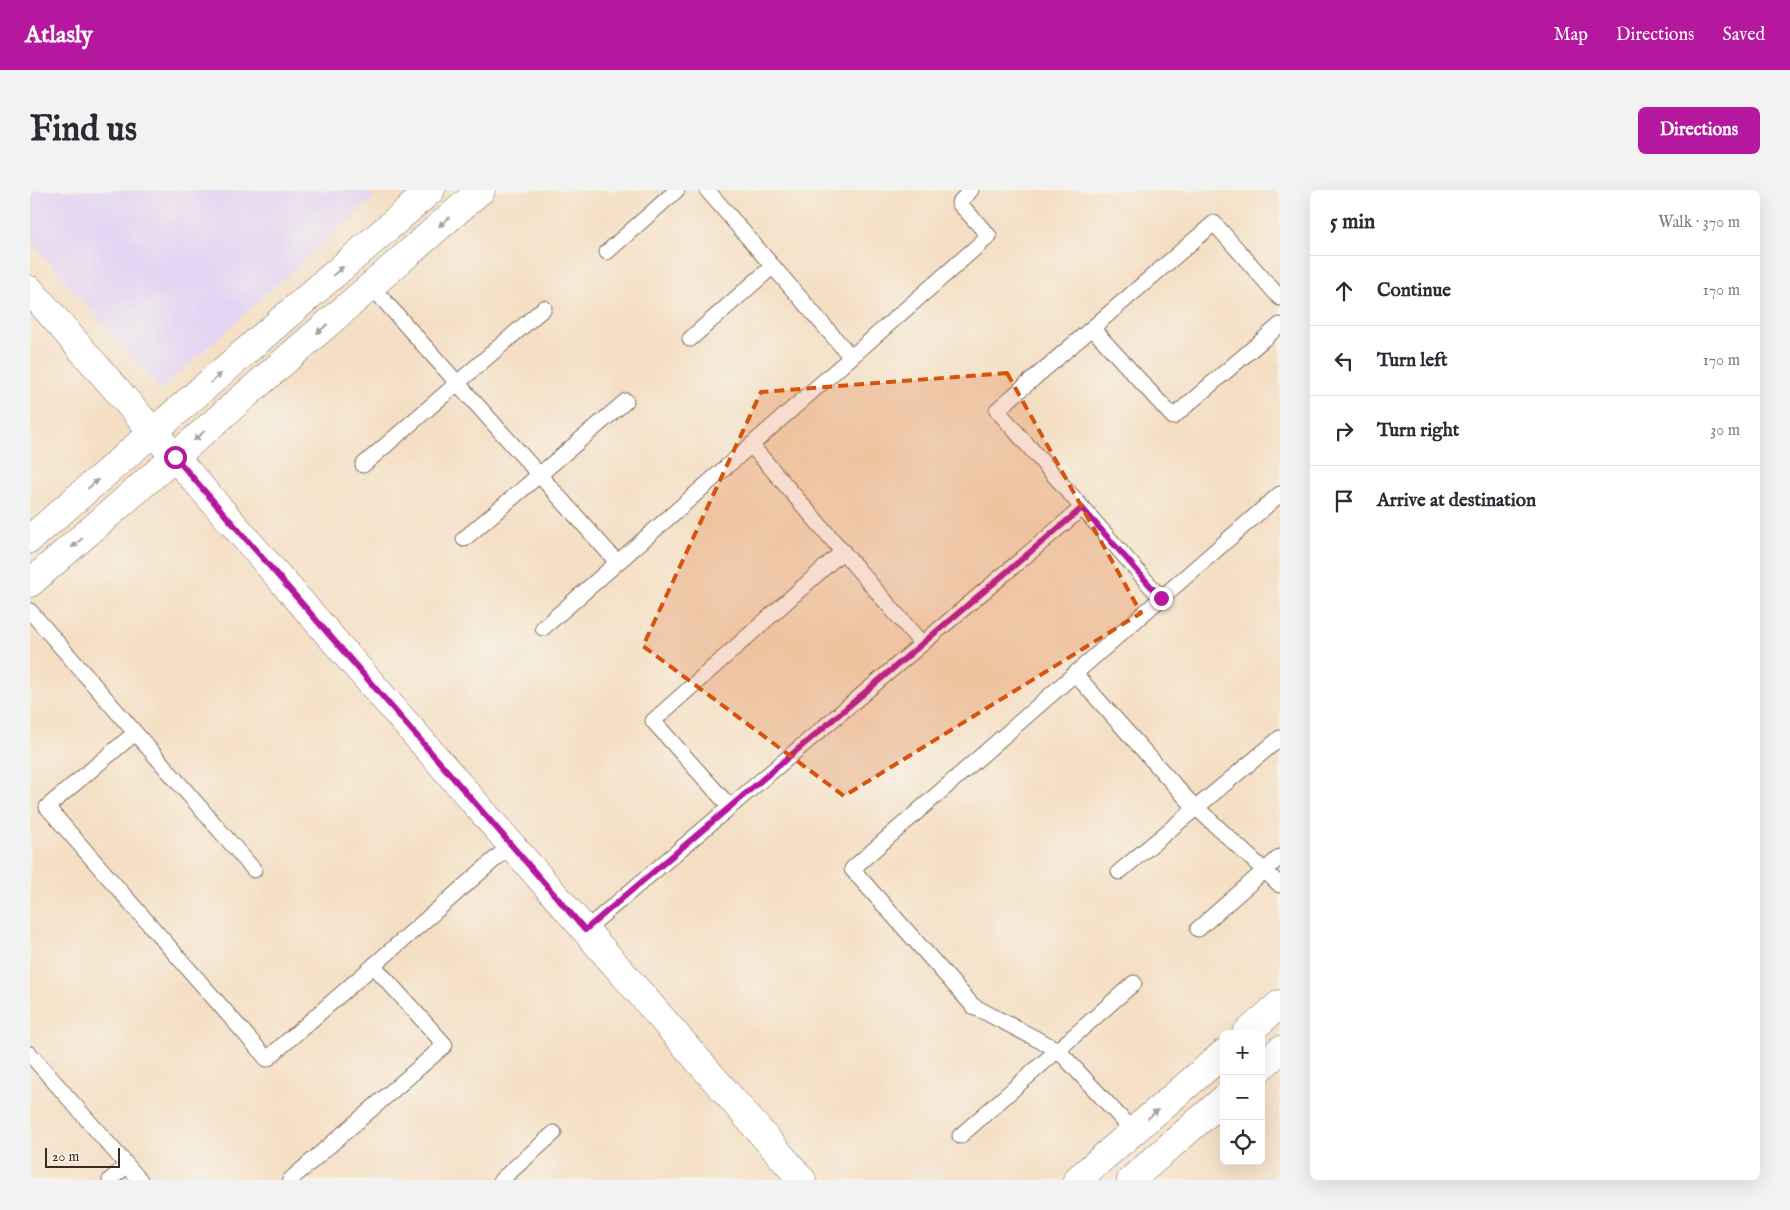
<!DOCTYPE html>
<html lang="en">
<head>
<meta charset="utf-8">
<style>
	body { margin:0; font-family:"IM FELL English",serif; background:#f2f2f3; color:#2b2b33 }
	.controls { position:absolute; right:15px; bottom:15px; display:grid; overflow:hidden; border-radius:8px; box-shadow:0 5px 20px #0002 }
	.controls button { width:45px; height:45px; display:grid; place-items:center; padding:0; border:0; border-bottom:1px solid #e1e1e2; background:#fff; color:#2b2b33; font:25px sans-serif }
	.scale { position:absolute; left:15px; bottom:12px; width:75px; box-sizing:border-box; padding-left:5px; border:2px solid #3b2a1e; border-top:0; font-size:14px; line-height:18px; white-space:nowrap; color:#3b2a1e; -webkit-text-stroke:4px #f7f3e8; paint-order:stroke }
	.stop { position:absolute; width:15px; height:15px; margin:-11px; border:4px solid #b5179e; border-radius:50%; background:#fff }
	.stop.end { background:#b5179e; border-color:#fff; box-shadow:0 1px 5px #0008 }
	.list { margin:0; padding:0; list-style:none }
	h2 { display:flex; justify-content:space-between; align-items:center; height:65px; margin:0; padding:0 20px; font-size:21px }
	h2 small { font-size:16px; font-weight:400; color:#7c7c81 }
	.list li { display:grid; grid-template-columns:32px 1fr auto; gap:15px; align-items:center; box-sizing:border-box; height:70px; padding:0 20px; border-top:1px solid #e1e1e2 }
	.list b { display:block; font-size:19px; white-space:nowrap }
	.list em { font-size:16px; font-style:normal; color:#7c7c81 }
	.icon { flex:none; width:28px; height:28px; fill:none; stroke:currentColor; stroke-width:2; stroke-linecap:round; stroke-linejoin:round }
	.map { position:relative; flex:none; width:1250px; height:990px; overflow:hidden; border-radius:8px }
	header { display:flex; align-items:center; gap:30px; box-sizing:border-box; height:70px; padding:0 25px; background:#b5179e; color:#fff }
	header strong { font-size:24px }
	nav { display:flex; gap:28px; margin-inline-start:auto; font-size:18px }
	.intro { display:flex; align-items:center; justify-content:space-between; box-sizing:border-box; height:120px; padding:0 30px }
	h1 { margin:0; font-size:35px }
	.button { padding:12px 22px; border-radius:8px; background:#b5179e; color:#fff; font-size:18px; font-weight:700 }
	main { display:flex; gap:30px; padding:0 30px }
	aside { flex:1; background:#fff; border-radius:8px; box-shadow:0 5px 20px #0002 }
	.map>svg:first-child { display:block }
	.built { fill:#e2d4f3 }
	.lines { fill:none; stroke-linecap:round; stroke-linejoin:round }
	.service-casing { stroke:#7c6958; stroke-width:17 }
	.tertiary-casing { stroke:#7c6958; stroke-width:29 }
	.primary-casing { stroke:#7c6958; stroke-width:29 }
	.service { stroke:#fff; stroke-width:15 }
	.tertiary { stroke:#fff; stroke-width:28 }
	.primary { stroke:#fff; stroke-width:28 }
	.oneway { fill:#a79f9a }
	.route { stroke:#b5179e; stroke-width:6 }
	.marked { fill:#d7540e; fill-opacity:0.2; stroke:#d7540e; stroke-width:4; stroke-dasharray:10 6; stroke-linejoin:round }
</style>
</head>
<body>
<header>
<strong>Atlasly</strong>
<nav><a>Map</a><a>Directions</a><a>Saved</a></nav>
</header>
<div class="intro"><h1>Find us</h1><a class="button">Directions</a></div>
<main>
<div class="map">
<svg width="1250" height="990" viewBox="0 0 1250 990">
	<rect width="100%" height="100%" fill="#f7f3e8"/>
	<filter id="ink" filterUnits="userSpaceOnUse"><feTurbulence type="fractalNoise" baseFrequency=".02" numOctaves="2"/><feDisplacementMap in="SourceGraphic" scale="10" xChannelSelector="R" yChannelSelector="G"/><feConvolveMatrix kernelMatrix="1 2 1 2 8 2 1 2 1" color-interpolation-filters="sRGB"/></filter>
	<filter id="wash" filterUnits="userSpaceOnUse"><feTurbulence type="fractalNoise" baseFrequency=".0096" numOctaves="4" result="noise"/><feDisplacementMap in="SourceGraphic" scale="20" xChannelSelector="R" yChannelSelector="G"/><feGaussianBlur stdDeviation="1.12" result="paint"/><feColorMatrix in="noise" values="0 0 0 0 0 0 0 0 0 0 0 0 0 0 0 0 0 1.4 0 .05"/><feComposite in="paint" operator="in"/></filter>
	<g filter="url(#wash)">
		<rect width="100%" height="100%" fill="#f4dfc5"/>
		<path class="built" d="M0,0H338L344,7L130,200L0,50Z"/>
	</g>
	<g filter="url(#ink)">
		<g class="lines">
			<defs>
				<path id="service" d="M677,0L821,167
					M577,62L647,0
					M341,96L587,372
					M1062,138L1143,227L1250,135
					M660,149L743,76
					M721,255L892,454
					M333,275L514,118
					M434,349L596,211
					M1131,408L967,220L1184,33L1250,108
					M0,421L224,680
					M513,438L959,46L929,13L941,0
					M1045,484L1157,609L1250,695
					M105,543L17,617L237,869L481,655
					M700,617L623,531L813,361
					M1089,682L1250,548
					M1168,739L1250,667
					M555,740L1052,318
					M0,864L110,990
					M1103,941L1028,860L943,816L822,679L1250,304
					M930,946L1104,793
					M80,990L97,975
					M260,990L415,855L344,776
					M471,990L524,943"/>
				<path id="tertiary" d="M0,100L772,990
					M0,349L401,0
					M0,393L451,0"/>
				<path id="primary" d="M1216,844L1250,814
					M1231,877L1250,860
					M1047,990L1194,863
					M1101,990L1194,909"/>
			</defs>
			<use href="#service" class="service-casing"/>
			<use href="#tertiary" class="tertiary-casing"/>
			<use href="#primary" class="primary-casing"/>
			<use href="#service" class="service"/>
			<use href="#tertiary" class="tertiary"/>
			<use href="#primary" class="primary"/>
		</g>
		<defs><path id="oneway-solid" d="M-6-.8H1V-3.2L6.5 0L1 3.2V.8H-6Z" transform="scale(1.25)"/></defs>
		<g class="oneway">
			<use href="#oneway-solid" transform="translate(414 32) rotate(139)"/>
			<use href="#oneway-solid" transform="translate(308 81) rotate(-41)"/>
			<use href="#oneway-solid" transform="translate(292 139) rotate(139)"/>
			<use href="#oneway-solid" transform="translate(186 188) rotate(-41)"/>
			<use href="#oneway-solid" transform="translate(169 246) rotate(139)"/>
			<use href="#oneway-solid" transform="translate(63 294) rotate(-41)"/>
			<use href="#oneway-solid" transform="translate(47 353) rotate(139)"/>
			<use href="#oneway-solid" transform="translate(1123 924) rotate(-41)"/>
		</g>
	</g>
	<g class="lines" filter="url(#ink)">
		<path class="route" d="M145,267L555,740L1052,318L1131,408"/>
	</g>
	<path class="marked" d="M977,183L1111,423L814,606L613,456L731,202Z"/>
</svg>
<div class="controls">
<button>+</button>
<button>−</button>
<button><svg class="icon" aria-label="locate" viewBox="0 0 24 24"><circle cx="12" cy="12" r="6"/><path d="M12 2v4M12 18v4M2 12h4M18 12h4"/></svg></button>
</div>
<div class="scale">20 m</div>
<div class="stop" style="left:145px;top:267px"></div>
<div class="stop end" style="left:1131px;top:408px"></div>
</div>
<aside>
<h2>5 min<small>Walk · 370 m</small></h2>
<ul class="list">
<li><svg class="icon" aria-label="ahead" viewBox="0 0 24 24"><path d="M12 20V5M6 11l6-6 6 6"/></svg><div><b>Continue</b></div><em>170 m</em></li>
<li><svg class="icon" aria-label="left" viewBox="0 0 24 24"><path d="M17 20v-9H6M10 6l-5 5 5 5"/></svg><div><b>Turn left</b></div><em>170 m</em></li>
<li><svg class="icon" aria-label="right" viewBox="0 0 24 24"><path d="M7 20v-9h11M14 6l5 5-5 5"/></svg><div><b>Turn right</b></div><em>30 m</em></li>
<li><svg class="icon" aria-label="arrive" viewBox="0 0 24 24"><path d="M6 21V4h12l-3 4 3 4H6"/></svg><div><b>Arrive at destination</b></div></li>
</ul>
</aside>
</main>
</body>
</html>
